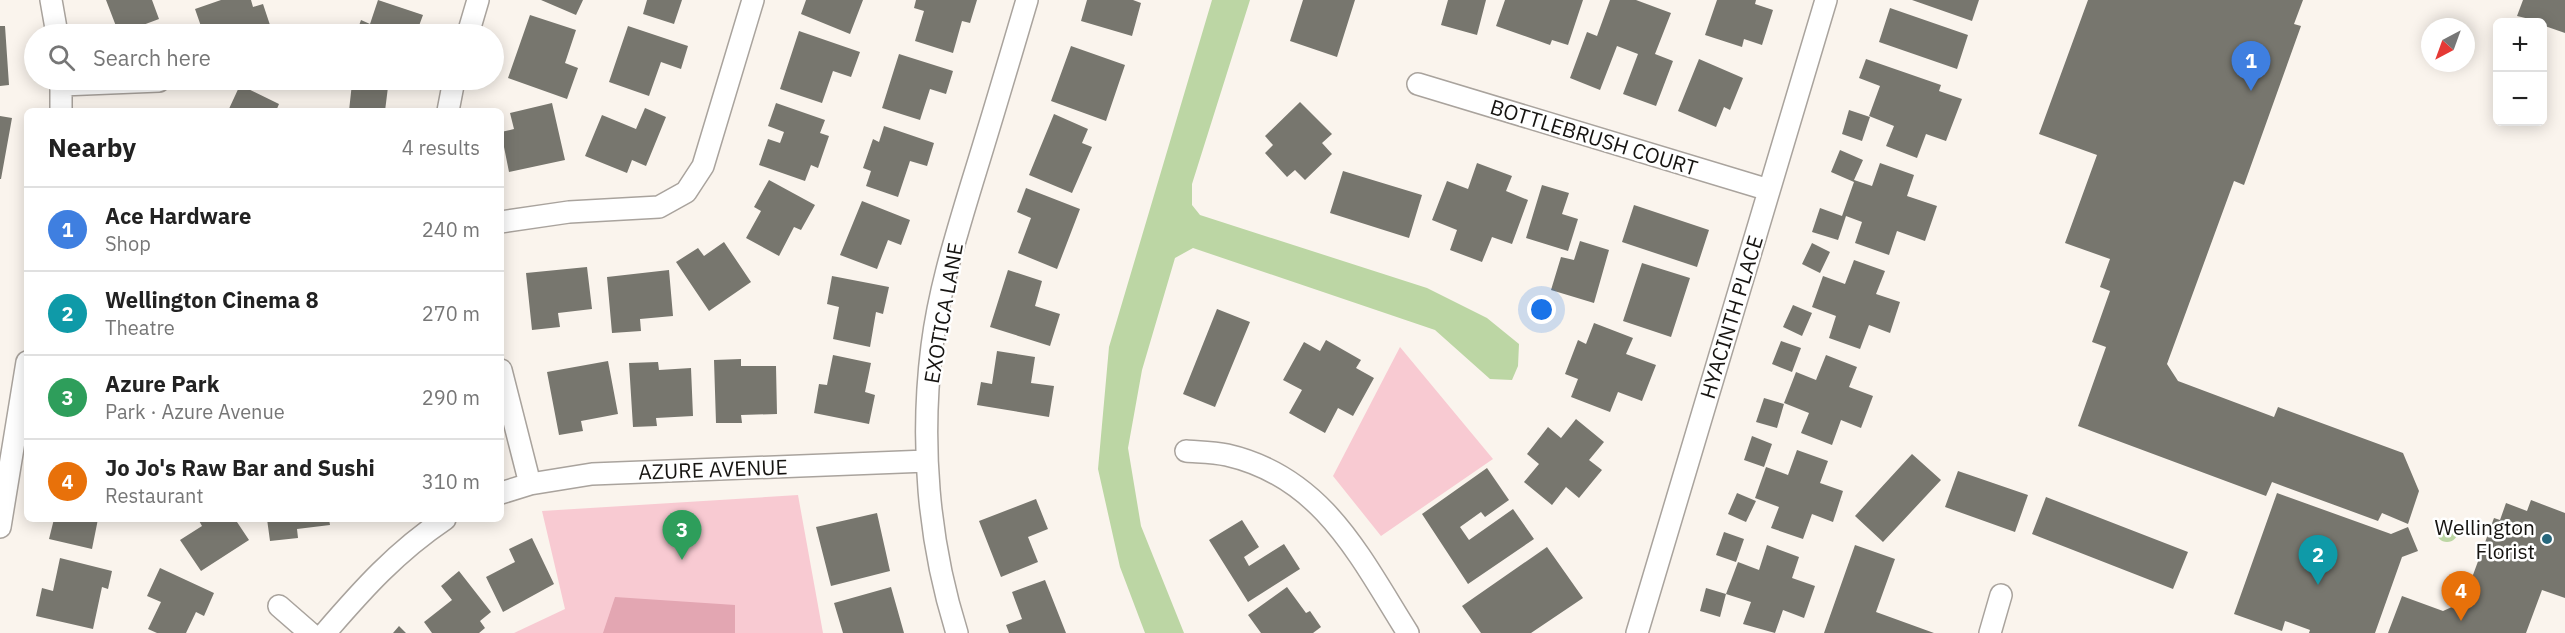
<!DOCTYPE html>
<html lang="en">
<head>
<meta charset="utf-8">
<style>
	body { margin:0; font-family:"IBM Plex Sans",sans-serif; background:#f2f2f2; color:#222 }
	.controls { position:absolute; right:18px; top:18px; display:grid; overflow:hidden; border-radius:9px; box-shadow:0 3px 15px #0003 }
	.controls button { width:54px; height:54px; display:grid; place-items:center; padding:0; border:0; border-bottom:2px solid #e0e0e0; background:#fff; color:#222; font:30px sans-serif }
	.compass { position:absolute; left:2421px; top:18px; width:54px; height:54px; border-radius:50%; background:#fff; box-shadow:0 3px 15px #0003; rotate:221deg }
	.you { position:absolute; left:1542px; top:310px; width:21px; height:21px; margin:-15px; border:4px solid #fff; border-radius:50%; background:#1a73e8; box-shadow:0 0 0 9px #1a73e833 }
	.badge { display:grid; place-items:center; width:39px; height:39px; border-radius:50%; background:#27677c; color:#fff; font-size:20px; font-weight:700 }
	.pin { position:absolute; translate:-50% -50px; filter:drop-shadow(0 2px 3px #0008) }
	.pin::after { content:''; position:absolute; top:32px; width:21px; height:18px; background:inherit; clip-path:polygon(0 0,100% 0,50% 100%) }
	.list { margin:0; padding:0; list-style:none }
	h2 { display:flex; justify-content:space-between; align-items:center; height:78px; margin:0; padding:0 24px; font-size:26px }
	h2 small { font-size:20px; font-weight:400; color:#767676 }
	.list li { display:grid; grid-template-columns:39px 1fr auto; gap:18px; align-items:center; box-sizing:border-box; height:84px; padding:0 24px; border-top:2px solid #e0e0e0 }
	.list b { display:block; font-size:22px; white-space:nowrap }
	.list p { margin:0; font-size:20px; white-space:nowrap; color:#767676 }
	.list em { font-size:20px; font-style:normal; color:#767676 }
	.icon { flex:none; width:33px; height:33px; fill:none; stroke:currentColor; stroke-width:2; stroke-linecap:round; stroke-linejoin:round }
	.map { position:relative; flex:none; width:2565px; height:633px; overflow:hidden }
	.search { position:absolute; background:#fff; box-shadow:0 3px 15px #0003; left:24px; top:24px; width:480px; height:66px; display:flex; align-items:center; gap:15px; box-sizing:border-box; padding:0 21px; border-radius:33px; color:#767676; font-size:22px }
	.panel { position:absolute; background:#fff; box-shadow:0 3px 15px #0003; left:24px; top:108px; width:480px; height:414px; border-radius:9px }
	.map>svg:first-child { display:block }
	.green { fill:#f8cad2 }
	.forest { fill:#e3a6b2 }
	.water { fill:#bcd6a4 }
	.building { fill:#77766e }
	.lines { fill:none; stroke-linecap:round; stroke-linejoin:round }
	.minor-casing { stroke:#a9a39d; stroke-width:24 }
	.minor { stroke:#fff; stroke-width:21 }
	.poi-dot { fill:#27677c; stroke:#fff; stroke-width:2 }
	.labels { text-anchor:middle; dominant-baseline:central; stroke-width:5; stroke-linejoin:round; paint-order:stroke }
	.street-label { font-size:21px; fill:#161411; stroke:#fff }
	.poi-label { font-size:21px; fill:#161411; stroke:#fff; text-anchor:end }
</style>
</head>
<body>
<div class="map">
<svg width="2565" height="633" viewBox="0 0 2565 633">
	<rect width="100%" height="100%" fill="#faf4ed"/>
	<path class="green" d="M1400,347L1493,459L1381,536L1333,476Z
		M798,495L823,633H514L565,609L542,511Z"/>
	<path class="forest" d="M615,597L735,605V633H603Z"/>
	<path class="water" d="M1212,0H1250L1192,184V205L1200,215L1427,288L1487,318L1519,344L1518,366L1512,380L1490,379L1435,330L1193,248L1175,258L1142,370L1128,448L1141,526L1184,633H1145L1120,567L1098,469L1109,347Z
		M2436 531a11 11 0 1 1 22 0a11 11 0 1 1-22 0Z"/>
	<path class="building" d="M106,0H152L159,19L119,34Z
		M221,0H251L253,7L263,4L273,34H224L221,26L203,32L195,9Z
		M378,0L423,15L416,34H356L361,20L370,24Z
		M541,0H583L576,15Z
		M647,0H682L674,24L643,14Z
		M806,0H863L850,34L801,14Z
		M916,0H977L970,23L962,21L953,53L915,41L924,11L914,8Z
		M1087,0H1133L1141,3L1132,36L1081,21Z
		M1303,0H1355L1337,57L1290,41Z
		M1448,0H1486L1477,35L1441,25Z
		M1505,0H1583L1568,45L1552,40L1550,45L1496,26Z
		M1610,0H1636L1671,13L1655,54L1673,61L1656,106L1623,94L1638,54L1617,46L1600,90L1570,78L1587,32L1597,36Z
		M1717,0H1756L1755,4L1773,10L1762,45L1744,39L1742,47L1705,35Z
		M1912,0H1979L1972,21Z
		M2088,0H2303L2294,24L2301,26L2244,185L2234,181L2167,364L2178,381L2274,417L2278,407L2403,453L2419,491L2408,524L2382,513L2378,521L2272,482L2266,496L2078,426L2106,347L2092,342L2110,291L2100,287L2110,259L2065,243L2097,155L2039,134Z
		M2523,0H2565V33L2542,25V22L2517,16Z
		M1890,8L1968,35L1957,69L1879,42Z
		M530,15L576,30L565,63L578,68L567,99L508,78Z
		M0,26H5L9,85L0,86Z
		M628,26L688,46L681,69L661,62L649,96L609,82Z
		M799,31L860,52L851,77L833,71L822,103L780,89Z
		M1071,46L1125,65L1106,121L1051,101Z
		M899,54L953,71L946,94L930,89L920,120L882,108Z
		M1699,59L1743,78L1730,110L1724,107L1716,127L1678,111Z
		M1866,59L1941,85L1939,91L1962,99L1946,141L1926,134L1917,158L1886,146L1894,126L1869,116L1880,86L1859,78Z
		M352,83L388,87L385,111H349Z
		M240,85L279,104L276,111H228Z
		M1300,102L1332,134L1322,143L1332,154L1305,180L1295,170L1287,177L1265,153L1273,145L1265,136Z
		M552,103L565,160L509,172L501,132L514,129L510,113Z
		M776,103L825,120L820,133L829,136L818,168L811,165L805,181L759,165L768,139L780,143L784,132L768,126Z
		M645,108L666,117L646,166L632,160L627,173L585,156L602,115L636,129Z
		M1849,110L1870,117L1862,141L1842,134Z
		M1054,114L1088,129L1082,143L1092,147L1072,193L1029,175Z
		M0,116L12,118L1,179H0Z
		M884,126L934,143L927,166L910,161L898,197L866,186L871,171L863,168L873,139L879,142Z
		M1840,150L1863,160L1854,180L1872,186L1880,163L1914,175L1907,196L1937,206L1925,241L1897,231L1889,255L1855,243L1862,222L1846,216L1838,240L1812,232L1820,208L1842,216L1854,182L1831,172Z
		M1477,163L1512,176L1506,191L1528,200L1512,244L1492,237L1482,262L1450,250L1457,230L1432,220L1447,181L1468,189Z
		M1343,171L1422,195L1409,238L1330,213Z
		M769,180L815,205L801,230L794,227L779,256L746,238L761,211L754,207Z
		M1542,185L1569,193L1562,214L1578,219L1568,251L1526,238Z
		M1026,188L1080,209L1057,269L1018,253L1031,218L1017,212Z
		M862,201L910,220L901,245L888,240L877,269L840,255Z
		M1634,205L1709,230L1697,267L1622,242Z
		M1580,241L1609,250L1594,303L1551,290L1561,257L1574,260Z
		M724,242L751,282L709,311L676,262L698,248L704,256Z
		M1812,243L1830,252L1820,273L1802,264Z
		M1854,260L1885,271L1876,294L1900,302L1890,333L1869,325L1860,349L1829,338L1836,316L1812,307L1823,276L1845,284Z
		M1642,263L1690,278L1671,337L1623,321Z
		M587,267L592,309L558,313L560,327L532,330L526,273Z
		M669,270L673,316L640,319L641,331L612,333L607,277Z
		M1008,270L1042,281L1035,306L1060,314L1050,346L990,327Z
		M832,276L889,287L883,314L876,312L870,347L833,339L839,307L827,304Z
		M1793,305L1812,313L1802,336L1783,327Z
		M1217,309L1250,322L1215,407L1183,394Z
		M1594,323L1633,338L1626,354L1656,365L1642,401L1618,392L1610,412L1571,397L1578,379L1565,374L1578,340L1586,344Z
		M1326,340L1361,360L1356,368L1374,378L1353,416L1338,408L1325,433L1289,413L1302,390L1283,380L1304,342L1320,351Z
		M1781,341L1801,348L1792,372L1772,364Z
		M997,351L1035,357L1031,383L1054,386L1049,417L977,405L981,382L992,384Z
		M833,355L871,363L865,392L875,395L869,424L814,413L819,384L827,385Z
		M1826,355L1857,367L1849,387L1873,396L1861,428L1841,420L1832,445L1801,433L1809,413L1784,403L1796,372L1816,380Z
		M741,359V366H776L777,414L741,415L742,423H716L714,360Z
		M608,361L618,414L581,421L583,431L559,435L547,372Z
		M658,362L659,370L691,368L693,416L656,418L657,426L633,427L629,363Z
		M1764,398L1784,404L1777,428L1756,422Z
		M1576,419L1604,442L1589,460L1602,470L1579,498L1566,487L1552,505L1524,482L1539,464L1527,454L1548,427L1561,438Z
		M1752,436L1772,444L1764,467L1744,460Z
		M1797,450L1828,461L1820,483L1843,491L1833,522L1812,514L1803,539L1771,528L1779,507L1755,498L1766,467L1788,475Z
		M1912,454L1941,480L1883,542L1855,516Z
		M1487,468L1509,500L1485,517L1481,512L1460,527L1469,540L1513,509L1534,539L1468,584L1422,514Z
		M1958,471L2028,495L2015,532L1945,507Z
		M1737,493L1756,501L1746,522L1728,514Z
		M2277,493L2391,534L2408,527L2418,551L2402,557L2375,633H2309L2310,630L2285,621L2282,631L2234,614Z
		M2046,497L2188,552L2173,589L2032,534Z
		M1036,499L1048,529L1028,537L1038,562L1001,577L979,521Z
		M2531,500L2565,513V598L2542,590L2526,633H2388L2402,596L2443,611L2463,602L2494,518L2500,520L2506,503L2527,511Z
		M877,513L890,571L831,586L816,527Z
		M54,519H98L92,549L49,539Z
		M198,519H235L249,540L201,571L180,540L202,526Z
		M267,519H329L330,525L297,529L298,538L270,541Z
		M1242,520L1259,547L1244,557L1249,566L1284,544L1300,569L1248,602L1209,540Z
		M1724,532L1744,539L1736,562L1716,555Z
		M532,538L554,584L503,612L486,577L515,562L509,549Z
		M1767,545L1799,557L1792,578L1815,586L1804,618L1783,610L1775,633L1743,624L1751,602L1726,594L1738,562L1759,570Z
		M1855,545L1895,559L1876,612L1934,633H1824Z
		M1547,547L1583,598L1531,633H1481L1462,606Z
		M60,558L112,571L108,589L102,587L93,629L36,616L42,588L53,591Z
		M160,568L214,593L204,616L196,612L186,633H157L148,629L161,602L147,596Z
		M459,571L491,612L480,621L485,628L479,633H432L424,622L452,600L441,586Z
		M1045,580L1066,633H1009L1006,625L1022,619L1012,592Z
		M891,587L904,633H843L834,603Z
		M1287,587L1306,613L1310,611L1321,627L1313,633H1261L1248,615Z
		M1706,588L1726,594L1720,617L1700,611Z
		M399,626L406,633H393Z"/>
	<g class="lines">
		<defs>
			<path id="minor" d="M51,0L57,34
				M468,34L478,0
				M61,80V111
				M1418,84L1769,190
				M62,85L159,81
				M448,111L454,80
				M501,222L569,212L659,207L686,192L703,166L753,0
				M501,370L530,484
				M1186,451C1199,452 1214,452 1227,455C1323,477 1360,557 1408,633
				M501,493L530,484L592,474L927,461
				M0,527L27,362
				M279,606L310,633
				M325,633C363,589 396,552 445,519
				M957,633C928,541 920,442 932,346C939,290 956,236 972,183C991,122 1009,61 1027,0
				M1637,633L1826,0
				M1990,633L2001,595"/>
		</defs>
		<use href="#minor" class="minor-casing"/>
		<use href="#minor" class="minor"/>
	</g>
	<circle class="poi-dot" cx="2547" cy="539" r="6"/>
	<g class="labels">
		<g class="street-label">
			<text transform="translate(1594 137) rotate(17)">BOTTLEBRUSH COURT</text>
			<text transform="translate(943 313) rotate(-80)">EXOTICA LANE</text>
			<text transform="translate(1731 317) rotate(-73)">HYACINTH PLACE</text>
			<text transform="translate(713 469) rotate(-2)">AZURE AVENUE</text>
		</g>
		<g class="poi-label">
			<text x="2535" y="527">Wellington<tspan x="2535" dy="24">Florist</tspan></text>
		</g>
	</g>
</svg>
<div class="controls">
<button>+</button>
<button>−</button>
</div>
<svg class="compass" viewBox="-18 -18 36 36"><path d="M0-13l5 13h-10z" fill="#e53935"/><path d="M0 13l5-13h-10z" fill="#767676"/></svg>
<div class="you"></div>
<div class="pin badge" style="left:2251px;top:91px;background:#3f7fe0">1</div>
<div class="pin badge" style="left:2318px;top:585px;background:#0f9aa8">2</div>
<div class="pin badge" style="left:682px;top:560px;background:#2e9e5b">3</div>
<div class="pin badge" style="left:2461px;top:621px;background:#e8710a">4</div>
<div class="search"><svg class="icon" aria-label="search" viewBox="0 0 24 24"><circle cx="10" cy="10" r="6"/><path d="M15 15l6 6"/></svg>Search here</div>
<section class="panel">
<h2>Nearby<small>4 results</small></h2>
<ul class="list">
<li><span class="badge" style="background:#3f7fe0">1</span><div><b>Ace Hardware</b><p>Shop</p></div><em>240 m</em></li>
<li><span class="badge" style="background:#0f9aa8">2</span><div><b>Wellington Cinema 8</b><p>Theatre</p></div><em>270 m</em></li>
<li><span class="badge" style="background:#2e9e5b">3</span><div><b>Azure Park</b><p>Park · Azure Avenue</p></div><em>290 m</em></li>
<li><span class="badge" style="background:#e8710a">4</span><div><b>Jo Jo's Raw Bar and Sushi</b><p>Restaurant</p></div><em>310 m</em></li>
</ul>
</section>
</div>
</body>
</html>
